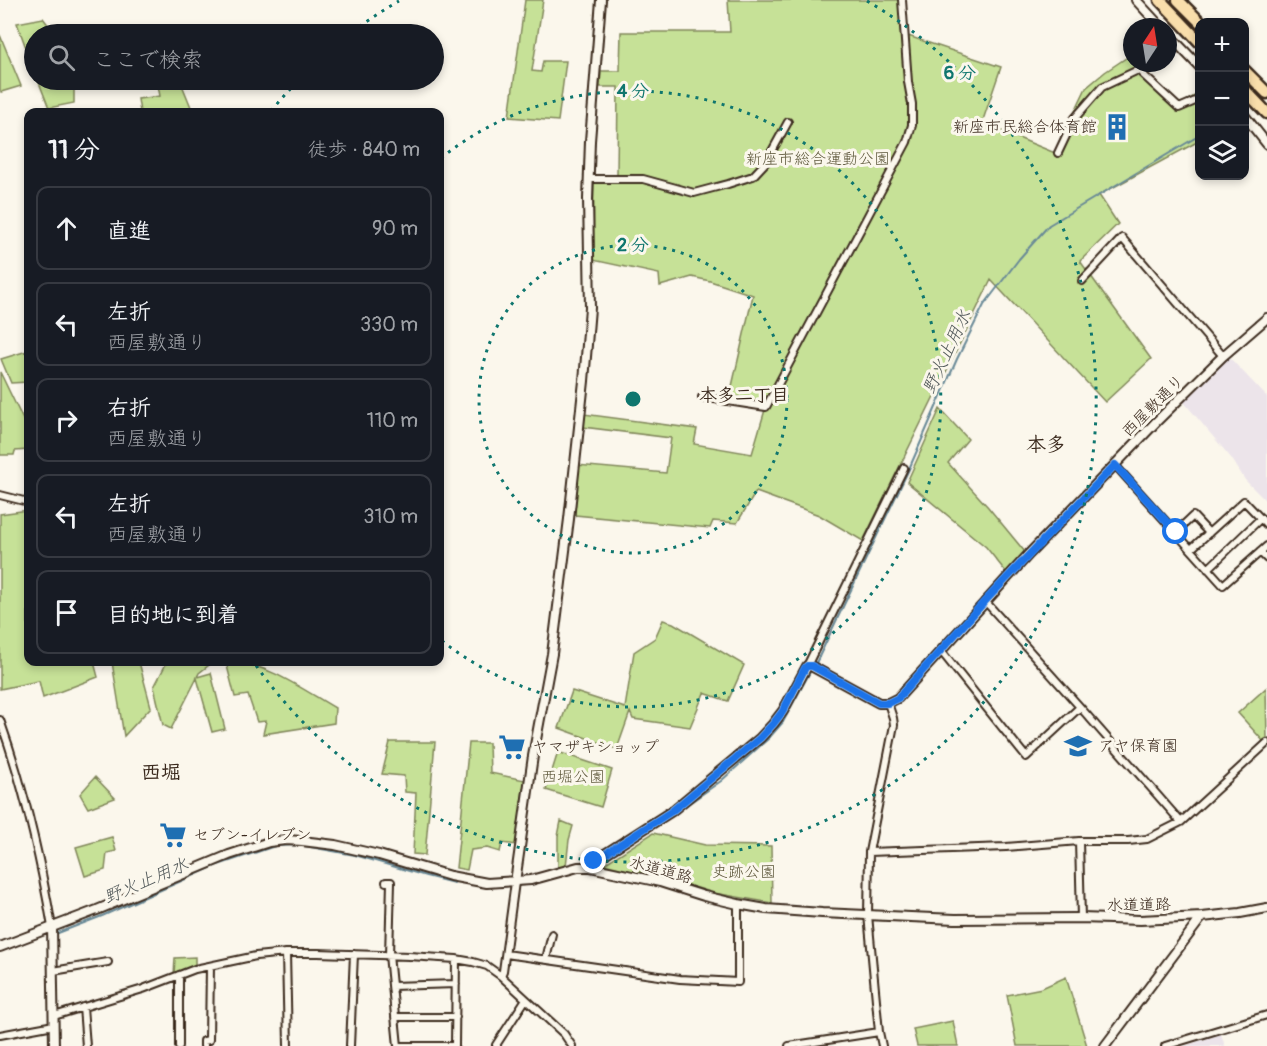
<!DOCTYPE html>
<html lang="ja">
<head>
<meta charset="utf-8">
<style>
	body { margin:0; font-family:Pangolin,"Klee One",sans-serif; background:#20242c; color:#f1f3f6 }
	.controls { position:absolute; right:18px; top:18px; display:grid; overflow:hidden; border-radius:12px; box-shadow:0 3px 9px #0003 }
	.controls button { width:54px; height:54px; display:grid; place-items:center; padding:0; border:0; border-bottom:2px solid #363941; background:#171b24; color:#f1f3f6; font:30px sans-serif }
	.compass { position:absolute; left:1123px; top:18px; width:54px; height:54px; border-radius:50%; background:#171b24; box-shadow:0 3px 9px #0003; rotate:12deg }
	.stop { position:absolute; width:18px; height:18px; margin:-14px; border:4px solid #1a73e8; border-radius:50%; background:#fff }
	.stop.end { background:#1a73e8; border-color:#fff; box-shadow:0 2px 6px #0008 }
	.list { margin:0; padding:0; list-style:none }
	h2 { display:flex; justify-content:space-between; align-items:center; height:78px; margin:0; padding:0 24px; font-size:26px }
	h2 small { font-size:20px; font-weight:400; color:#9ea1a6 }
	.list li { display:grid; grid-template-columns:39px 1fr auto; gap:18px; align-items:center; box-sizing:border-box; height:84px; margin:0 12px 12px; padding:0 12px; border:2px solid #363941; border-radius:12px }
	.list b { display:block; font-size:22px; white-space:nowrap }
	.list p { margin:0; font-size:20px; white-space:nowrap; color:#9ea1a6 }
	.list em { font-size:20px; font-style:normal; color:#9ea1a6 }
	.icon { flex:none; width:33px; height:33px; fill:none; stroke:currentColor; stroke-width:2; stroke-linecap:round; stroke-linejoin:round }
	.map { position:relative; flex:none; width:1267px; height:1046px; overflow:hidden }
	.search { position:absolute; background:#171b24; box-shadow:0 3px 9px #0003; left:24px; top:24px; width:420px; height:66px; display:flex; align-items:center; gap:15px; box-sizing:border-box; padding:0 21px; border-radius:33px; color:#9ea1a6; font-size:22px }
	.panel { position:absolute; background:#171b24; box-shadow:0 3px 9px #0003; left:24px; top:108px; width:420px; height:558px; border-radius:12px }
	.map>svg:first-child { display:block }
	.built { fill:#ece4ea }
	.green { fill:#c6e197; stroke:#80865a; stroke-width:1.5 }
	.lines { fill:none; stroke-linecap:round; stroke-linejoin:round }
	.stream { stroke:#688997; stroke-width:2 }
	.minor-casing { stroke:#3b2a1e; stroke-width:10 }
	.tertiary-casing { stroke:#3b2a1e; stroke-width:12 }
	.motorway-casing { stroke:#3b2a1e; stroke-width:15 }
	.minor { stroke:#fbf7ec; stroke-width:6 }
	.tertiary { stroke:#fbf7ec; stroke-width:8 }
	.motorway { stroke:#f9deab; stroke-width:10 }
	.route { stroke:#1a73e8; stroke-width:8 }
	.ring { fill:none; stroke:#0f766e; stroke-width:3; stroke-dasharray:3 6 }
	.labels { text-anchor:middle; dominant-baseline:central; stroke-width:6; stroke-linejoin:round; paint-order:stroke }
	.poi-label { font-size:16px; fill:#3b2a1e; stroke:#fbf7ec; text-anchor:start }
	.park-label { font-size:16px; fill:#5e583c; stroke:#fbf7ec }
	.street-label { font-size:16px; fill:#3b2a1e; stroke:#fbf7ec }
	.water-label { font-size:18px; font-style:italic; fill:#52595a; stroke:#fbf7ec }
	.neighbourhood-label { font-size:18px; font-weight:bold; fill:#3b2a1e; stroke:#fbf7ec }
	.quarter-label { font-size:20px; font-weight:bold; fill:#3b2a1e; stroke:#fbf7ec }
	.centre { fill:#0f766e; stroke:#fbf7ec; stroke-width:3 }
	.ring-label { font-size:18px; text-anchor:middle; font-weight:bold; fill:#0f766e; stroke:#fbf7ec; stroke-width:6; stroke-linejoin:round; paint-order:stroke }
</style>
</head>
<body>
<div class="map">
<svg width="1267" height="1046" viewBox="0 0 1267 1046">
	<rect width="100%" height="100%" fill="#fbf7ec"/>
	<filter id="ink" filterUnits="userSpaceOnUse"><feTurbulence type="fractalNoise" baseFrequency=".0167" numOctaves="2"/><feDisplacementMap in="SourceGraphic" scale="12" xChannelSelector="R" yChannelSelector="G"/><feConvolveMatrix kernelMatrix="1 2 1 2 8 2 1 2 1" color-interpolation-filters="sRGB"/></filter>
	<g filter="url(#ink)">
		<path class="built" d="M1228,356L1267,397V502L1245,480L1232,459L1183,401Z
			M1221,1034L1225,1046H1184Z"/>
		<path class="green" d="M525,0H543L532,71L541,72L543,61H566L558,121L509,117Z
			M728,0H899L902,34L1001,67L982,123L1055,153L1086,88L1105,72L1129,56L1132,60V63H1136L1180,105L1199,93V141L1099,195L1118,224L1080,261L1151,359L1105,402L991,280L863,541L819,515L756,492L737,523L713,521L710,528L575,515L577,465L666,473L671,438L583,427L584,414L697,429L694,444L752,454L767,403L730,395L753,295L710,281L692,277L660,286L659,274L593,260L594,177L617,175L618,87H600L601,71H620L621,32H730Z
			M43,18L55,34H34V70L17,23Z
			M0,35L21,86L1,92L0,89Z
			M38,80H73L74,89V103L49,108Z
			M157,80H180L193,112H140L138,99L160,96Z
			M27,351L28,382L11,383L1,359Z
			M0,372L28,430V450L15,451L14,455H0Z
			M940,409L968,439L948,463L988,507L1025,552L1006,572L986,547L907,482Z
			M28,510V662H94L98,677L43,698L39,681L0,689V514Z
			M663,620L673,623L744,665L728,701L704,693L690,727L633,719L630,712L617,749L559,728L572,691L625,708L634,652L655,638Z
			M112,662H139L151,707L124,736Z
			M167,662H213L199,673L197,677L211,673L225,729L212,732L197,678L171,729L163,725L154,687Z
			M226,662C265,661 302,689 335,708L334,723L263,734L266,721L257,722L248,695L235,697Z
			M1266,688L1267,739L1264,742L1238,713Z
			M390,742H435L425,855L413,854L416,793L405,792L404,776L382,774Z
			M469,743H489L490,773L525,780L521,802L517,845L502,843L500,852L487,848L471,850L467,870L456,868Z
			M558,752L612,770L601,807L546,790Z
			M95,777L115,798L88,808L80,794Z
			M561,821L573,826L569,840L566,866L560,868L558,866V836Z
			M653,833L705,845L771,846L772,903L714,893L681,883L604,864Z
			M112,837L116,851L107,853L105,870L85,876L76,847Z
			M195,957V967L174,975L175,958Z
			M1066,977L1087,1046H1017L1007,995L1042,988Z
			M953,1021L958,1046H917L913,1029Z"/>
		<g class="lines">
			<path class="stream" d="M1245,106L1250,102
				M816,663L909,469L957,359L984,305L1019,259L1049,225L1200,135
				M598,864L658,825L721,781L769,738L783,722L810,672
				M58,933L102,916L215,866L275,846L299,845L355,855L426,876L454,883"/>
			<defs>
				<path id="minor" d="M1058,153L1074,119L1102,87L1138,70L1179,108L1200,99
					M589,179H643L694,193L728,184L753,176L766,162L788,122
					M1082,281L1122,238L1223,356
					M702,397L766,407L907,142L912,125V104L908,82L902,0
					M1115,465L1223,585L1267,546
					M0,495L28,502
					M1176,532L1193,516L1209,533
					M1191,549L1244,501L1267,525
					M1260,552L1267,559
					M1208,569L1261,518
					M985,601L1080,707L1181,822
					M941,651L1026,757L1080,707
					M807,666L904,468
					M0,720C24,787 40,857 52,927
					M1079,841L1081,918
					M869,852L1006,847L1079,841H1128L1147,839L1181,822L1267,743
					M386,882H391L389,955L398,1046H455L456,959
					M286,953L288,1046
					M506,954L680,979L738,982V904
					M546,959L552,934
					M53,971L108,962
					M179,975V1046
					M501,976L503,971L515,882
					M392,986L456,984
					M83,1007L86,1046
					M54,1016L143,989L195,969L256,956L286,953H318L409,956L456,959L473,962L487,966L501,976L564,1034L572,1046
					M395,1017H456
					M0,1035L54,1025
					M204,1046V1041L209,1040L210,966
					M350,1046L354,954
					M497,1046L496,1045L526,999
					M789,1046L879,1032
					M882,1046L879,1032L868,915L869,852L894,725L893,718L888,703
					M1165,1046L1267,1015"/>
				<path id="tertiary" d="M1136,0L1161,27
					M1168,34L1200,67
					M1244,115L1267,144
					M590,867L600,857L672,811L760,738L773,724L783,711L807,666H811L879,703H888L898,698L1029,554L1157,421L1223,356L1267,318
					M515,882L533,756L552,654L569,519L584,381L590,308L588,199L590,141L601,0
					M52,927L54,1046
					M0,947L97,910L229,855L269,842L286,840L302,841L335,845L379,855L450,876L487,883L531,880L578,867H590L660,882L704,896L738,904L766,909L822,913L955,919L1081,918L1140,920L1202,917L1240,913L1267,908
					M1105,1046L1202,917"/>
				<path id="motorway" d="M1160,0L1200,42
					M1178,0L1200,22
					M1244,70L1267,93
					M1244,89L1267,113"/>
			</defs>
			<use href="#minor" class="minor-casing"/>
			<use href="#tertiary" class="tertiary-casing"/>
			<use href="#motorway" class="motorway-casing"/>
			<use href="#minor" class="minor"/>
			<use href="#tertiary" class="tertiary"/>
			<use href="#motorway" class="motorway"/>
		</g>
	</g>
	<g class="lines" filter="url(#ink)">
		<path class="route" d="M594,861L672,811L760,738L773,724L783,711L805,668L807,666H812L879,703H888L898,698L985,601L1115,465L1176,532"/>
	</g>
	<g class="ring">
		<circle cx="633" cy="399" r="154"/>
		<path d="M441 158A308 308 0 1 1 441 640"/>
		<path d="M271 111A462 462 0 0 1 298 81M352 32A462 462 0 0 1 399 1M867 1A462 462 0 1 1 255 664"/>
	</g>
	<defs>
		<symbol id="building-bare" viewBox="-9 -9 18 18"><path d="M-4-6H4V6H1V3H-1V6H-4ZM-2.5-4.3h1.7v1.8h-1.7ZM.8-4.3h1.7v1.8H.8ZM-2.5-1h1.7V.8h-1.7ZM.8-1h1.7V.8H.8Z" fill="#1f6fb2" stroke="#fbf7ec" stroke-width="2.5" paint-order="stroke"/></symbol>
		<symbol id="school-bare" viewBox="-9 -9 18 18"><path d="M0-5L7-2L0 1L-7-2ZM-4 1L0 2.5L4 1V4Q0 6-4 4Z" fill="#1f6fb2" stroke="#fbf7ec" stroke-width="2.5" paint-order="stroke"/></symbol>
		<symbol id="supermarket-bare" viewBox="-9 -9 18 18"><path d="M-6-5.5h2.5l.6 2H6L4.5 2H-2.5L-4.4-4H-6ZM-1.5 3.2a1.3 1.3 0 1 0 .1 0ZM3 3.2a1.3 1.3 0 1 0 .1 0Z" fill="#1f6fb2" stroke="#fbf7ec" stroke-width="2.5" paint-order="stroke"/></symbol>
	</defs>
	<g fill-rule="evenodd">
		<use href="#building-bare" x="1098" y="108" width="38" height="38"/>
		<use href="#school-bare" x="1059" y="727" width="38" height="38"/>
		<use href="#supermarket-bare" x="493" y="728" width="38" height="38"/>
		<use href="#supermarket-bare" x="154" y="816" width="38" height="38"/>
	</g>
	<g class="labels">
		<g class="poi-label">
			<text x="1097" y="127" text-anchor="end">新座市民総合体育館</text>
			<text x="1098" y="746">アヤ保育園</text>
			<text x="532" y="747">ヤマザキショップ</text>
			<text x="193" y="835">セブン-イレブン</text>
		</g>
		<g class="park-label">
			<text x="818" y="159">新座市総合運動公園</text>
			<text x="573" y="777">西堀公園</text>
			<text x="744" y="872">史跡公園</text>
		</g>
		<g class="street-label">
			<text transform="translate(1153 406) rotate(-45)">西屋敷通り</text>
			<text transform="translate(661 870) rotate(15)">水道道路</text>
			<text transform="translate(1139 905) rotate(-1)">水道道路</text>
		</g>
		<g class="water-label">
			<text transform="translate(947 352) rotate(-65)">野火止用水</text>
			<text transform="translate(146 881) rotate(-23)">野火止用水</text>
		</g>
		<g class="neighbourhood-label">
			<text x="744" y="395">本多二丁目</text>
		</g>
		<g class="quarter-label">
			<text x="1046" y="444">本多</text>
			<text x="161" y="772">西堀</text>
		</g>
	</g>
	<circle cx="633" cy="399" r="9" class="centre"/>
	<g class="ring-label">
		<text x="960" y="79">6 分</text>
		<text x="633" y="97">4 分</text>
		<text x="633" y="251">2 分</text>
	</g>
</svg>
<div class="controls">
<button>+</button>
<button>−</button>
<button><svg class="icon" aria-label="layers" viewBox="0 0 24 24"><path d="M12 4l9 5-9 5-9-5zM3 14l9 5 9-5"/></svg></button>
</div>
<svg class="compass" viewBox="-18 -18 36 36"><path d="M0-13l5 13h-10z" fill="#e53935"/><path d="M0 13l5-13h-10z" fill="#9ea1a6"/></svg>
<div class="stop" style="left:1176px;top:532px"></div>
<div class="stop end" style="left:594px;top:861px"></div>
<div class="search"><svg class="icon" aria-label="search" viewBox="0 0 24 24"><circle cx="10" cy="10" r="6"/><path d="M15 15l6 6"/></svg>ここで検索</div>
<section class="panel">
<h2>11 分<small>徒歩 · 840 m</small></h2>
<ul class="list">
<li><svg class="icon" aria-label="ahead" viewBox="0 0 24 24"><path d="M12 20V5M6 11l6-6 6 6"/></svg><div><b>直進</b></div><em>90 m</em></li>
<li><svg class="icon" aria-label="left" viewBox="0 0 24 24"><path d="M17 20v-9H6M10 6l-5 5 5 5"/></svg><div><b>左折</b><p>西屋敷通り</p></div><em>330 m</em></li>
<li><svg class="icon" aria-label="right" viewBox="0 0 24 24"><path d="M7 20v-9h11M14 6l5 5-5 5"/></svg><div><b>右折</b><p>西屋敷通り</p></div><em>110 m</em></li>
<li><svg class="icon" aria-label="left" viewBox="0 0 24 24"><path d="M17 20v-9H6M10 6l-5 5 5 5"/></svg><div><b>左折</b><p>西屋敷通り</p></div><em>310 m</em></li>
<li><svg class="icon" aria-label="arrive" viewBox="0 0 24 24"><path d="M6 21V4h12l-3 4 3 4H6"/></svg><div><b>目的地に到着</b></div></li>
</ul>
</section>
</div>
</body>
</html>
